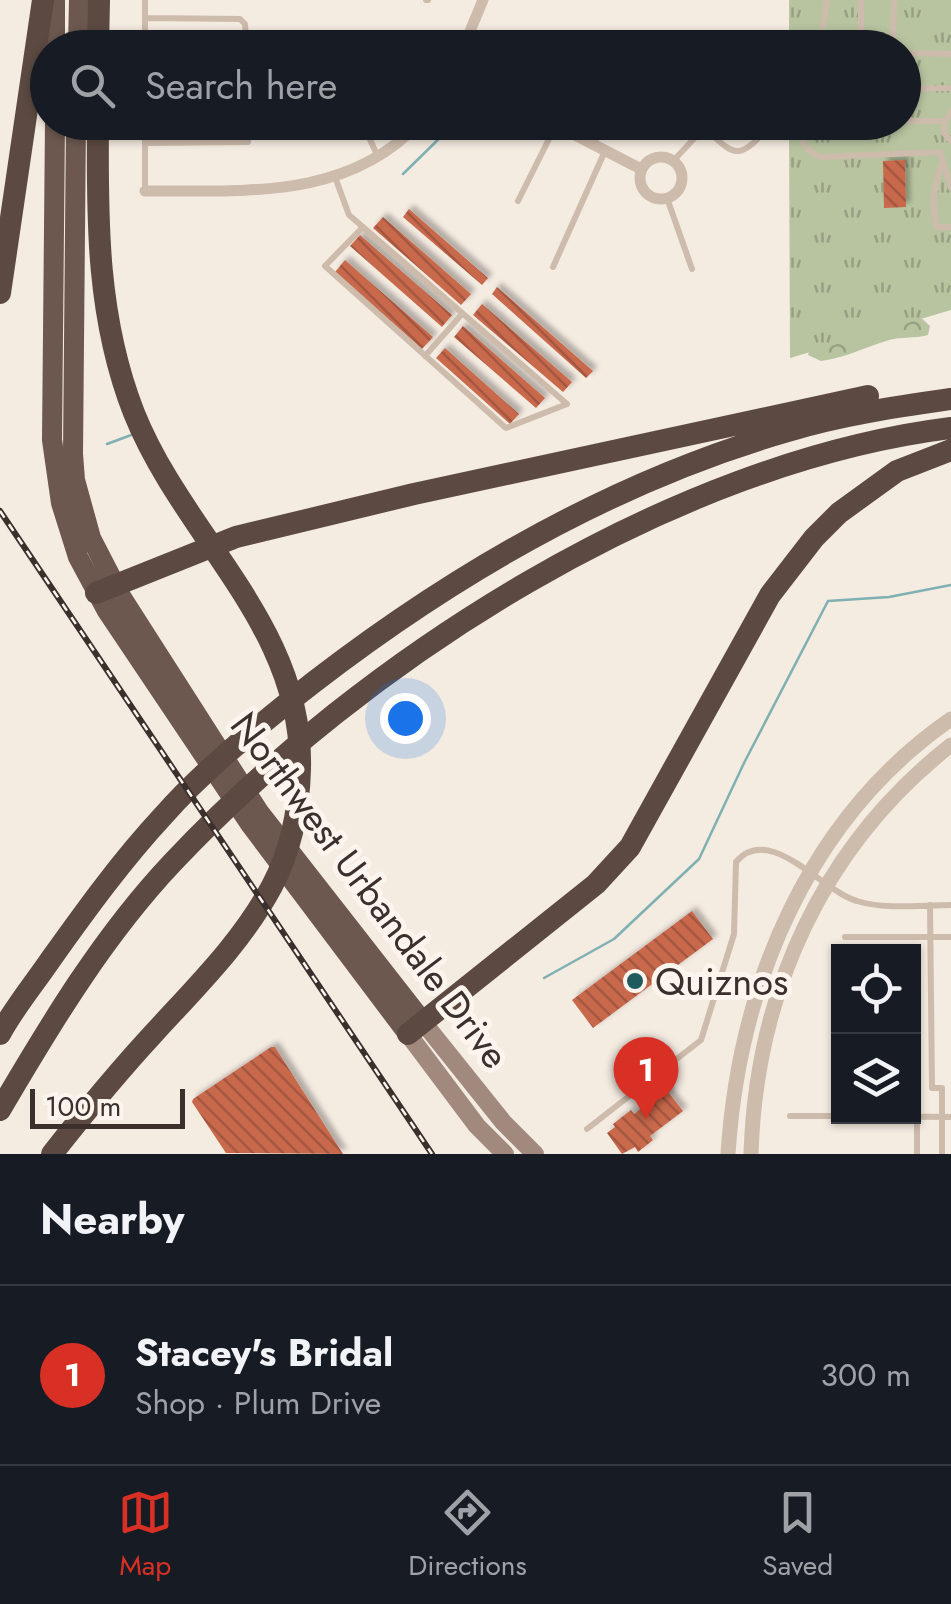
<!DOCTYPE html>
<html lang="en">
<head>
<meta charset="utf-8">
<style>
	body { margin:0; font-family:Jost,sans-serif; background:#242831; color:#f1f3f6 }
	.controls { position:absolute; right:30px; bottom:30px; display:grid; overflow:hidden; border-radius:0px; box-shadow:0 2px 8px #0004 }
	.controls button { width:90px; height:90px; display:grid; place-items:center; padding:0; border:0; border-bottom:2px solid #363941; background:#171b24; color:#f1f3f6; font:50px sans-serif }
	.scale { position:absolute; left:30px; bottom:25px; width:155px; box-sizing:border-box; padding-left:10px; border:5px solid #3b302b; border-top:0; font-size:28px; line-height:35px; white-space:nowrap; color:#3b302b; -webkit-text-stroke:8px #fbf5ee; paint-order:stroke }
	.you { position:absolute; left:405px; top:718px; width:35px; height:35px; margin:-25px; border:8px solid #fff; border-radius:50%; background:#1a73e8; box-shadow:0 0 0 15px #1a73e833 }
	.badge { display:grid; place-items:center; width:65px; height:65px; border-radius:50%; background:#d93025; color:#fff; font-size:32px; font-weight:700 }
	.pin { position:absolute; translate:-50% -82px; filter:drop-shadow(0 2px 5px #0008) }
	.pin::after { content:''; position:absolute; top:52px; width:35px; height:30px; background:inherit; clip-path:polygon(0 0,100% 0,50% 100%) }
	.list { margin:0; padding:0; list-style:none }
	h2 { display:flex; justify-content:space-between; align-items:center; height:130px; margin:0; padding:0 40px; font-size:42px }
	h2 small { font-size:32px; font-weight:400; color:#9ea1a6 }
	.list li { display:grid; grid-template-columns:65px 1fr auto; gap:30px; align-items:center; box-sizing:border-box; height:180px; padding:0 40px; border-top:2px solid #363941 }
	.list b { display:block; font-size:38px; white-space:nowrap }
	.list p { margin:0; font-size:32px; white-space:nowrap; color:#9ea1a6 }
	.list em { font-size:32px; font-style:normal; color:#9ea1a6 }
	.icon { flex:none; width:55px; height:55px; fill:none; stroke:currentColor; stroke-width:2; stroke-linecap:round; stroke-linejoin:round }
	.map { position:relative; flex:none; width:951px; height:1154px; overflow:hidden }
	.search { position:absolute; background:#171b24; box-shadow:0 2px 8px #0004; left:30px; right:30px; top:30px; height:110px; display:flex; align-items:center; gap:25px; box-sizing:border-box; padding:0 35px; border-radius:55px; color:#9ea1a6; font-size:38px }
	.sheet { height:310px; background:#171b24 }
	nav { display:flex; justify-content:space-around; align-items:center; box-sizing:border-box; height:140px; border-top:2px solid #363941; background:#171b24; font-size:28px; color:#9ea1a6 }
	nav a { display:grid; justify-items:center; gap:5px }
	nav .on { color:#d93025 }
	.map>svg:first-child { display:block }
	.forest { fill:url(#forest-crowns) }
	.park { fill:url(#park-tufts) }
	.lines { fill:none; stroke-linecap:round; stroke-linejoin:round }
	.stream { stroke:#7fb0b2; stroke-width:2.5 }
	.building { fill:url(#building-back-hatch); filter:url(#shadow) }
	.service { stroke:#cdbbac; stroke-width:6 }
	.minor { stroke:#cdbbac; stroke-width:11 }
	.tertiary { stroke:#cdbbac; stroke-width:15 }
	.secondary { stroke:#a18a7d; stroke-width:18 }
	.trunk { stroke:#6c584f; stroke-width:20 }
	.motorway { stroke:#5c4a42; stroke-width:22 }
	.rail-casing { stroke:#3b302b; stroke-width:6 }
	.rail { stroke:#fbf5ee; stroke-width:2.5; stroke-dasharray:8; stroke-linecap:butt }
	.poi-dot { fill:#1f5a5e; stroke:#fbf5ee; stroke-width:4 }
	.labels { text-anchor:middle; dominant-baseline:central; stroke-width:10; stroke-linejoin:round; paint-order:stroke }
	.street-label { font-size:38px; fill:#3b302b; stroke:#fbf5ee }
	.poi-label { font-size:38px; fill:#3b302b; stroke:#fbf5ee; text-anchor:start }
</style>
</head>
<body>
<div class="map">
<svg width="951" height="1154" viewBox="0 0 951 1154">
	<defs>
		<pattern id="forest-crowns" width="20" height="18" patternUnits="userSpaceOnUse" patternTransform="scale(2.5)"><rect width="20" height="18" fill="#b8c4a0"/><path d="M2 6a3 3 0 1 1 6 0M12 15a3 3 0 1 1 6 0" fill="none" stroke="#97a083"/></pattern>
		<pattern id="park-tufts" width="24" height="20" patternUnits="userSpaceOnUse" patternTransform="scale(2.5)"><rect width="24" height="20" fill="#b8c4a0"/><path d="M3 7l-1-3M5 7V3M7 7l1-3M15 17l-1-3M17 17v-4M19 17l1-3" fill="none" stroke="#97a083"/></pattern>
		<pattern id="building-back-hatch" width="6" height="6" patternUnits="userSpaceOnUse" patternTransform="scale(2.5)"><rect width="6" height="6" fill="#c8694b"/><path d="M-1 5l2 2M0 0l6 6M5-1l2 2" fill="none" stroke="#a4573f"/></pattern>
		<filter id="shadow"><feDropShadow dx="4.5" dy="-4.5" stdDeviation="2.5" flood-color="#0004"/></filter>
	</defs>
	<rect width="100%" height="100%" fill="#f4ebe1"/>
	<path class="forest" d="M919,316L930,326L928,335C914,339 900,336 886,341C863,348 845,358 821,361L808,355L810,348Z"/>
	<path class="park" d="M789,0H951V310L790,358L789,123L904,122V48L789,47Z"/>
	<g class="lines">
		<path class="stream" d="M403,174L456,122
			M107,444L134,434
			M544,978L614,939L699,859L744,763L828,601L889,597L951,585"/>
	</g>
	<path class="building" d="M905,160L906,207L884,208L883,161Z
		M409,209L488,278L482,285L403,217Z
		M383,217L471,294L461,305L373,228Z
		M360,235L452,315L442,327L350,246Z
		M345,260L433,337L422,349L335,272Z
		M497,287L593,371L586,378L492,294Z
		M482,304L572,382L563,392L473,315Z
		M463,326L545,398L536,408L454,337Z
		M445,348L519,414L510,424L436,358Z
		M692,911L713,939L593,1028L572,1000Z
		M271,1047H275L343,1154L226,1153L192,1102L193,1099Z
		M666,1089L683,1111L650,1136L653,1140L638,1152L635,1147L622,1154L607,1133L615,1127L613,1124L631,1110L634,1114Z"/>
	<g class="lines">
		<path class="service" d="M426,0H428
			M145,18L240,19L245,24L247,48
			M145,48V0
			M820,48L827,0
			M861,48V0
			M893,48L894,0
			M904,53L951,54
			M904,89L951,88
			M951,112L945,121L944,133L951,141
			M904,121H945
			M362,122L378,157
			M697,122C736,155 735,166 773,122
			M801,122C801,141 802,149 820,157L940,152
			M145,143L248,142V122
			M594,143L605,122
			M940,152L951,188
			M674,160L704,128
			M942,162C935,185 930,202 937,227H951
			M335,177L349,215L363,227L567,404L506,428L325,266L363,227
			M145,191V122
			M667,198L692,269
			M518,201L555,127
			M553,267L605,151
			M425,356L462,314
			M930,905L932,1088H942V1154
			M845,937H951
			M790,1116H838
			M846,1116L951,1117
			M917,1117V1154
			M587,1129L701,1040L734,934L736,862C769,822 822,891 857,901C886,910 921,905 951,905"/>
		<path class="minor" d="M463,48L483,0
			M550,122L641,169
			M640 178a21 21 0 1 1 42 0a21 21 0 1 1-42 0Z
			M145,191C243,190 347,201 420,122"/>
		<path class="tertiary" d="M728,1154C739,985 808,818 951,719
			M751,1154C756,992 823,845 951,745"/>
		<path class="secondary" d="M423,1022L503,1122L535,1154
			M408,1034L477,1126L505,1154"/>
		<path class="trunk" d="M55,0V48
			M78,48L79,0
			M55,122L52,440L61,503L78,557L107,611L250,824L408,1034
			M76,122L73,454L75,480L91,538L122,598L259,812L423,1022"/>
		<path class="motorway" d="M98,48L99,0
			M0,293L43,0
			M96,593L236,537L414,494L868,396
			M0,1034C14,1008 34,984 51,959C86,910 122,860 163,816C200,774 243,739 286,704C435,585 604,484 788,431C841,415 896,407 951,399
			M408,1034L596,884L630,847L770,595L814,538L839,513L897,471L951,450
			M0,1110C51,1023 104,935 173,862C364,659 670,463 951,428
			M52,1154C85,1112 118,1072 154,1033C197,986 242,942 272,886C291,850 299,810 300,769C304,626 184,538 134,413C97,319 97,222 98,122"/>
		<defs>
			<path id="rail" d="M0,511L432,1154"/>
		</defs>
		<use href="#rail" class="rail-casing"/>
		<use href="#rail" class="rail"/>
	</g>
	<circle class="poi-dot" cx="635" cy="981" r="10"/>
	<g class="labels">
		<g class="street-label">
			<text transform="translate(370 890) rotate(53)">Northwest Urbandale Drive</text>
		</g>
		<g class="poi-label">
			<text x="655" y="981">Quiznos</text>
		</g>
	</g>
</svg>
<div class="controls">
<button><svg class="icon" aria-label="locate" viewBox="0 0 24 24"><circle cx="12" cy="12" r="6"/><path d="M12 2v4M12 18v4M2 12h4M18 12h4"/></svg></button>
<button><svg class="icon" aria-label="layers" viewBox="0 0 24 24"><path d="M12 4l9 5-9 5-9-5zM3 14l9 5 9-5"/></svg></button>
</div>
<div class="scale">100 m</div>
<div class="you"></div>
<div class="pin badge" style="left:646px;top:1119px">1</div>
<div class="search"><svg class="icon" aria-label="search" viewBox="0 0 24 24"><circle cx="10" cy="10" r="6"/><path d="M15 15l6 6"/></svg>Search here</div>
</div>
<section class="sheet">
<h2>Nearby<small></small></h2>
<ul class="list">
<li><span class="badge">1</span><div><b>Stacey's Bridal</b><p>Shop · Plum Drive</p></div><em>300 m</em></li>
</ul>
</section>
<nav>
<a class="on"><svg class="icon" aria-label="map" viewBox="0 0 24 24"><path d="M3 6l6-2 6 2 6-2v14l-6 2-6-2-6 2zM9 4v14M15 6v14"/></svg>Map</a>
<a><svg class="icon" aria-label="directions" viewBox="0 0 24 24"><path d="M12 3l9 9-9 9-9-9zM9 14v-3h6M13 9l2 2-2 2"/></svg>Directions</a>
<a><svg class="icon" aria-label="saved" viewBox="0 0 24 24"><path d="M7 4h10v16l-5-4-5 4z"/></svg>Saved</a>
</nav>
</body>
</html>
